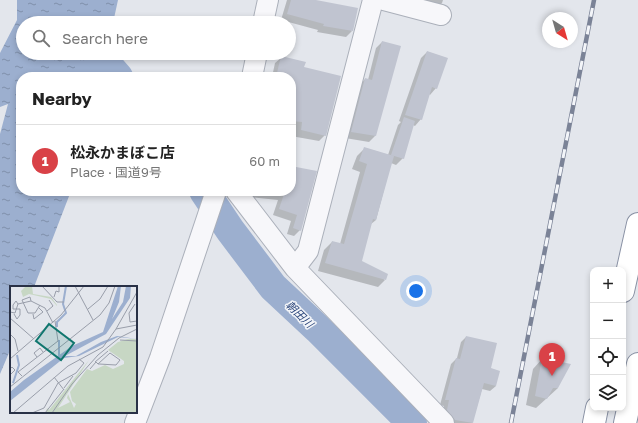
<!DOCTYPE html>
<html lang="en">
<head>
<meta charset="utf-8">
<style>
	body { margin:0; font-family:"Golos Text","Noto Sans JP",sans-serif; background:#f6f6f6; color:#222 }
	.controls { position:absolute; right:12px; bottom:12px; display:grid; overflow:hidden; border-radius:8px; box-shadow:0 2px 6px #0003 }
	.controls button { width:36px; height:36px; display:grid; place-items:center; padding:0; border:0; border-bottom:1px solid #e0e0e0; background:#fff; color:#222; font:20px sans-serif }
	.compass { position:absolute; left:542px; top:12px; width:36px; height:36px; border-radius:50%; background:#fff; box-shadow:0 2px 6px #0003; rotate:143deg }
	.you { position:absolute; left:416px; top:291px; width:14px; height:14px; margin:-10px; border:3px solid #fff; border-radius:50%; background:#1a73e8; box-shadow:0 0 0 6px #1a73e833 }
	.badge { display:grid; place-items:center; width:26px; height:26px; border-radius:50%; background:#d94147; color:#fff; font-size:13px; font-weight:700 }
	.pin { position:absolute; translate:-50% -33px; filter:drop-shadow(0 1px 2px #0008) }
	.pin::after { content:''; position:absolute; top:21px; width:14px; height:12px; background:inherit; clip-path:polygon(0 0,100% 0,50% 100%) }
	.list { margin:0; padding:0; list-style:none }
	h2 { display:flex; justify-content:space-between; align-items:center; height:52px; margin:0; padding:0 16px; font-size:17px }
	h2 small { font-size:13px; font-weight:400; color:#767676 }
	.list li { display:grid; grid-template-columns:26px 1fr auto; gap:12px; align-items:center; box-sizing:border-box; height:72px; padding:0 16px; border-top:1px solid #e0e0e0 }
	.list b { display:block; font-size:15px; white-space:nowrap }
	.list p { margin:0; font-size:13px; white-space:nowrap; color:#767676 }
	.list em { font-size:13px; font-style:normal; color:#767676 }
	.icon { flex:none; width:22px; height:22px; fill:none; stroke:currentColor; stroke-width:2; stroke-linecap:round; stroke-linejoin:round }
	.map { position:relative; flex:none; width:638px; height:423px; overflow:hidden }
	.search { position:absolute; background:#fff; box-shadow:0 2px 6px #0003; left:16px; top:16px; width:280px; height:44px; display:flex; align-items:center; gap:10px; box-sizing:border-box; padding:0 14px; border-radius:22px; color:#767676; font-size:15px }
	.panel { position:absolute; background:#fff; box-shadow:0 2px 6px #0003; left:16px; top:72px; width:280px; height:124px; border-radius:16px }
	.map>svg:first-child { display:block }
	.water { fill:url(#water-ripples) }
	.shadow { fill:#0003 }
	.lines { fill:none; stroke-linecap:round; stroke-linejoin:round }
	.river { stroke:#9cafcf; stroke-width:30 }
	.building { fill:#c0c4d0 }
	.minor-casing { stroke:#abb0ba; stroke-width:22 }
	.trunk-casing { stroke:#8991a4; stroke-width:24 }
	.minor { stroke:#f7f7fa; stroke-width:20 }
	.trunk { stroke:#fff; stroke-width:22 }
	.rail-casing { stroke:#7b8397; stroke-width:4.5 }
	.rail { stroke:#f3f5f9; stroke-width:3; stroke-dasharray:9; stroke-linecap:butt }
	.labels { text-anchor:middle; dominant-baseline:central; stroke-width:3; stroke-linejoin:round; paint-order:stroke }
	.water-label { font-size:11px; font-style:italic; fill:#304a7e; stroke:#f3f5f9 }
	.inset-river { fill:none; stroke:#9cafcf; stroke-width:2 }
	.inset-road { fill:none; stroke:#999eaa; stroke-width:1 }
	.view { fill:#0f766e; fill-opacity:0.15; stroke:#0f766e; stroke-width:2 }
	.inset-edge { fill:none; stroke:#293146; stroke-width:2 }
</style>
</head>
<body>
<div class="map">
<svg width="638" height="423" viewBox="0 0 638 423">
	<defs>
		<pattern id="water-ripples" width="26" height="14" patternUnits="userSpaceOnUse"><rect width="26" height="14" fill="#9cafcf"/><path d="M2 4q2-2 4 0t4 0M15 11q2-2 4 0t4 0" fill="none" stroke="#7f8faa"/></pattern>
	</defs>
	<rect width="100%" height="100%" fill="#e3e6ec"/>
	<path class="water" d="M17,0H118L113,23H23V53H107L102,77H21V191H71L34,287H11V348L0,374V134L8,104L0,107V53L17,20Z"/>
	<path class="shadow" d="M287,0H315L352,31L346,37L317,32L318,30L281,20Z
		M399,0H443L442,3L435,10Z
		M382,42L375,136L369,142L345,138L359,86L365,79L368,80L376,48Z
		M427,52L436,88L430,95L429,94L421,119L415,126L413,125L403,158L396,165L391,163L376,220L371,224L360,261L385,280L378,287L318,271L324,250L332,242L340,244L360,172L352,169L357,156L365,148L388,155L398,125L401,122L399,121L421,58Z
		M282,57L303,68L325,135L319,141L291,136V77H272L275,63Z
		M291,167L300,230L294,236L287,234L291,221L273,215L278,200L249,197V191H291Z
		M466,337L490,369L496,386L490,391L482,389L472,423H448L442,415L444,406L440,405L451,364L457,358L461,342Z
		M542,359L558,388L536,408L526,405L533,369Z"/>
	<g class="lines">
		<path class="river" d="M97,53L118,77
			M204,191L230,230L273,287L318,329L412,423"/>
	</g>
	<path class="building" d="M291,0H316L358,8L353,31L323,26L324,24L287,14Z
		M382,41L401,46L376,136L351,132L365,78L372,80Z
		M427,51L448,58L437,89L432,87L422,120L405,115Z
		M281,56L306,62L304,67L341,76L326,136L301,130L302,122L291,121V77H276Z
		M404,117L415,121L404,159L391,155Z
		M364,147L394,156L376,220L373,219L362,261L388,274L386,280L325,263L332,241L344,244L367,164L359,161Z
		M291,166L317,171L301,231L293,228L297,215L279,209L285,191H291Z
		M466,336L497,343L491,368L500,371L496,386L484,383L473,423L455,420L447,410L449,400H445L456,358L460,359Z
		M542,358L571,364L558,388H553L547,399L535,396Z"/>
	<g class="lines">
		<defs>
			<path id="minor" d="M384,0L441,15
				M263,23L268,0
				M252,77L257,53
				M236,191L295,268L444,423
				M295,268L308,251L373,0
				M135,423L160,358L216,191"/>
			<path id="trunk" d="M623,291L638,224
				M594,423L597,408
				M625,423L638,364"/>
		</defs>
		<use href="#minor" class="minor-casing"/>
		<use href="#trunk" class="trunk-casing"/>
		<use href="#minor" class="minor"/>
		<use href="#trunk" class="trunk"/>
		<defs>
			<path id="rail" d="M511,423L594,0"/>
		</defs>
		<use href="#rail" class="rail-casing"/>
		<use href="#rail" class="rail"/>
	</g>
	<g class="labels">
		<g class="water-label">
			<text transform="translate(300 314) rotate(44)">朝田川</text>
		</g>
	</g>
	<g transform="translate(10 286)">
		<rect width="127" height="127" fill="#e3e6ec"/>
		<path d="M16,0H22L23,8L41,11L47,19V20L41,13L19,8L13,11L11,5ZM118,53H127V127H36L37,122L39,124L79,74L48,122L60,116L57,112L58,108L64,122L66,118L62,115L60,106L77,83L82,85L95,79L103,83L114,78V75L98,64L108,56Z" fill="#c7d7c4"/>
		<path d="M108,0H111L109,16L102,33L113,16L116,0H121L120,12L96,48L55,70H66L91,56L107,50L127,53L108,51L69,70L54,72L0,115V106L14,94L62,60L93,46Z" fill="#9cafcf"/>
		<path class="inset-river" d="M47,41V36L56,27L53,18L56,0M49,54V71M3,97L9,79L7,69"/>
		<path class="inset-road" d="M32,0L47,16H54M65,0L83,34M44,11L46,5L49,6V0M21,15L20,11L12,14L18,27H25L30,19M127,15V30M125,18L119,27L120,36L127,35M6,23H3V19L6,15L8,18M78,23L90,13L98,0M37,25L43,20L39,14M0,26L5,27L8,18L21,15L35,22L43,37M4,28L7,33L10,29V23H6M23,28L24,33L29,29L33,26L29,22M0,32L24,53M45,35L48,55M106,43L127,6M0,48L5,53L8,65M110,54L127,55M27,71L24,67L30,62L33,66M0,73L51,29L74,0M85,76L98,65M0,83L2,81L5,84L0,89M80,83L86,76L88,78H89L106,79L110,74L100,67L88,78M12,90L8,86L48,55M44,91L54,104M0,101L90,29L99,17L105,0M54,102L63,90M3,127L58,80L93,61L106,43L127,39M22,127L34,122L48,97L66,87L74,77L69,73M35,127L54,103M42,127L62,98L88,69L109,52L127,43"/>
		<path class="view" d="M39,38L64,57L51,74L26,55Z"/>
		<rect width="127" height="127" class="inset-edge"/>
	</g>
</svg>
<div class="controls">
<button>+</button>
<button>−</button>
<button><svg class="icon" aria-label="locate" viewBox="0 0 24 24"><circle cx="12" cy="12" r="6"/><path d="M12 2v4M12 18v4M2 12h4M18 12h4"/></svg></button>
<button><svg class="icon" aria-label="layers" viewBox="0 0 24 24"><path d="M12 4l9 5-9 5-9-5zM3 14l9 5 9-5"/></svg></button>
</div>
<svg class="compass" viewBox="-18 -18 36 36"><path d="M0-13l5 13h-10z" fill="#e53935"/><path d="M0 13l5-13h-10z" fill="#767676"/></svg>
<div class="you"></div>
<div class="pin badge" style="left:552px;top:376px">1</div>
<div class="search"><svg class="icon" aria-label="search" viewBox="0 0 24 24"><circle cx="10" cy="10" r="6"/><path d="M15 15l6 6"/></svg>Search here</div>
<section class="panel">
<h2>Nearby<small></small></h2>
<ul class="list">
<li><span class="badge">1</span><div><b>松永かまぼこ店</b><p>Place · 国道9号</p></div><em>60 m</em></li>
</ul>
</section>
</div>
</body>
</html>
